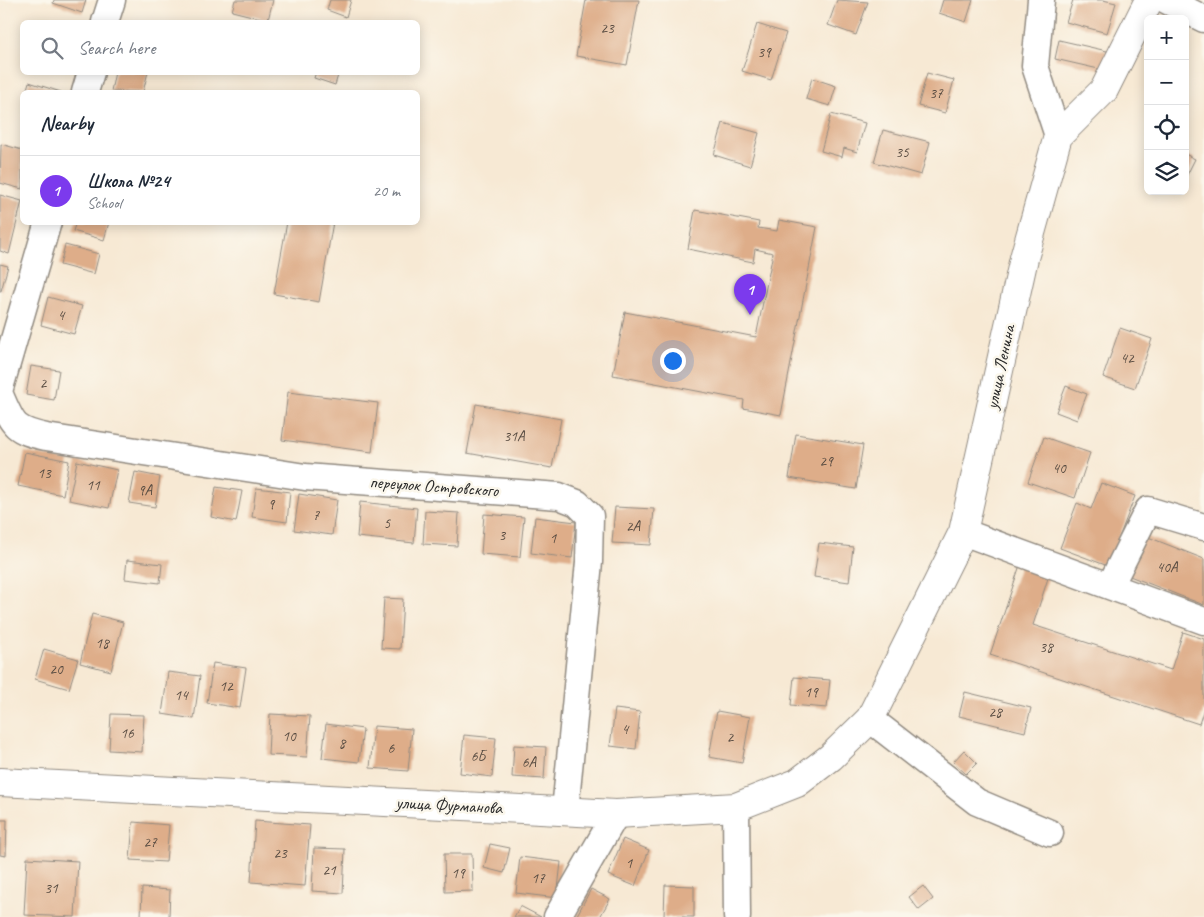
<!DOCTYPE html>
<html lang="en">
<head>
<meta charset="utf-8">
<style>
	body { margin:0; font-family:Caveat,sans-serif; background:#f6f6f7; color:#1f2937 }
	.controls { position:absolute; right:15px; top:15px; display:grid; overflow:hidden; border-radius:8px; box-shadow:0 2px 12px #0003 }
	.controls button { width:45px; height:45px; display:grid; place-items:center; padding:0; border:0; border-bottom:1px solid #e0e1e3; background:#fff; color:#1f2937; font:25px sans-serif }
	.you { position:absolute; left:672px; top:360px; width:18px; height:18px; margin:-12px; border:4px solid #fff; border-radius:50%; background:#1a73e8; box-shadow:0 0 0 8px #1a73e833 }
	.badge { display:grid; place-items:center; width:32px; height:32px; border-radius:50%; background:#7c3aed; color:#fff; font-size:16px; font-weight:700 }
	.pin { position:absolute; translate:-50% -41px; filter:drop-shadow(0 1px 2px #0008) }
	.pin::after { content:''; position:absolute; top:26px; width:18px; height:15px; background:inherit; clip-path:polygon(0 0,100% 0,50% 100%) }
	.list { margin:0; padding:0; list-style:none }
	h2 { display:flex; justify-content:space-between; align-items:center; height:65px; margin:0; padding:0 20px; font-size:21px }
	h2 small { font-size:16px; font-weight:400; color:#747a83 }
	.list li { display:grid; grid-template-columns:32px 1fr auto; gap:15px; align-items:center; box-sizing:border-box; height:70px; padding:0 20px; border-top:1px solid #e0e1e3 }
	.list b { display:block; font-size:19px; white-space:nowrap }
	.list p { margin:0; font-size:16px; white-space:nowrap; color:#747a83 }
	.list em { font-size:16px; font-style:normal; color:#747a83 }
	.icon { flex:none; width:28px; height:28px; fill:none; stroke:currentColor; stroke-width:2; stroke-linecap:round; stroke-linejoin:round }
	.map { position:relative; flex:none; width:1204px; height:917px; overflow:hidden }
	.search { position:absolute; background:#fff; box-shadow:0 2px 12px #0003; left:20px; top:20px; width:400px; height:55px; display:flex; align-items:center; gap:12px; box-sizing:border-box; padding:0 18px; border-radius:8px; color:#747a83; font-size:19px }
	.panel { position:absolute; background:#fff; box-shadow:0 2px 12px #0003; left:20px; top:90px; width:400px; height:135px; border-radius:8px }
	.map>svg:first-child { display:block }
	.building { fill:#dead89 }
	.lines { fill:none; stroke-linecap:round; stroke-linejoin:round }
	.minor-casing { stroke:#918a80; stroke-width:29 }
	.major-casing { stroke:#918a80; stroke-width:30 }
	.minor { stroke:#fff; stroke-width:26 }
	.major { stroke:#fff; stroke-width:28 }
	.labels { text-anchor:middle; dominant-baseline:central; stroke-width:5; stroke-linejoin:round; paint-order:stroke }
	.number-label { font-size:15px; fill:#584c42 }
	.street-label { font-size:18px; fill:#2b2b2b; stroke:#fbf7ec }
</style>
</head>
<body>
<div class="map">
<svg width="1204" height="917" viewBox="0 0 1204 917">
	<rect width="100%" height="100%" fill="#fbf7ec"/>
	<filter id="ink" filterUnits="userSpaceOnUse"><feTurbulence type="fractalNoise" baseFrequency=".02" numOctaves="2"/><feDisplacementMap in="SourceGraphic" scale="10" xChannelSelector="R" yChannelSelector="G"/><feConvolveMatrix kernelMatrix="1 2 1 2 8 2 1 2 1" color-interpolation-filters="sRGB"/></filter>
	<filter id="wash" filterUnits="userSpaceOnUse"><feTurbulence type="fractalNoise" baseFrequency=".0096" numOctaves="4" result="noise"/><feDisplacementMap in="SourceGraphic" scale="20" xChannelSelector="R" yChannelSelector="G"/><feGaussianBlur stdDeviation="1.12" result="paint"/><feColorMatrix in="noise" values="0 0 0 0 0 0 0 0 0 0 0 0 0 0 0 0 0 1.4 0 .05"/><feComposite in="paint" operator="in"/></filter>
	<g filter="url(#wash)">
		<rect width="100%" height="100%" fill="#f7e9d4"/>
		<g id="blocks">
			<path class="building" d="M54,0H86L82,13L53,3Z
				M235,0H273L268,20L232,11Z
				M330,0H351L346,17L327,10Z
				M586,0H639L627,65L576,56Z
				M837,0L868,2L856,35L828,25Z
				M943,0H973L966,22L939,13Z
				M1073,0H1103L1116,3L1107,33L1066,22Z
				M757,24L786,33L771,80L742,71Z
				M1059,40L1107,51L1103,70L1055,59Z
				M115,72H148L143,92L111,91Z
				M316,72H339L335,85L314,78Z
				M927,73L954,80L945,113L918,106Z
				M812,78L836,86L830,106L806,99Z
				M29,82L61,92H26Z
				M831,114L865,123L857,152L844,148L842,157L821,151Z
				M723,123L759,133L750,166L714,155Z
				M883,130L930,142L921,175L874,162Z
				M1,144L22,150V189L0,183Z
				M1185,154L1195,159L1185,179Z
				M0,195L22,201L9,254L0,251Z
				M695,210L759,222L758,228L777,231L779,220L817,227L781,415L743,408L744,400L613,375L625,312L756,337L773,253L755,249L753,262L688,249Z
				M76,222H109L104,240L73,231Z
				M287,222H333L319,302L274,294Z
				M65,245L99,254L94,274L60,265Z
				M0,264L8,266L1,291H0Z
				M48,297L82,306L74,334L41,325Z
				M1120,328L1152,339L1135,388L1103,377Z
				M31,366L59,370L54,400L26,395Z
				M1066,386L1087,394L1077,420L1056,412Z
				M288,392L378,403L372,452L282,440Z
				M476,404L561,419L552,468L467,453Z
				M796,434L863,445L856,489L789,478Z
				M1044,437L1090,453L1075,498L1028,482Z
				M25,452L69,461L63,495L18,486Z
				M77,461L117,470L109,508L69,500Z
				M135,472L160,477L155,507L129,503Z
				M1101,483L1135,496L1108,566L1060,548L1077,503L1091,509Z
				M216,487L242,491L236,522L211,517Z
				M256,488L290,492L287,522L252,517Z
				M299,494L337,500L332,535L294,530Z
				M360,502L417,508L414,543L357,537Z
				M615,507L654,509L651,545L612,543Z
				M425,511L459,513L457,546L423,544Z
				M484,514L524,517L520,557L481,554Z
				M535,517L576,522L572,558L531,553Z
				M1143,535L1204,559V605L1127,575Z
				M819,543L853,547L849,582L814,577Z
				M127,560L162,564L160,583L125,579Z
				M1020,565L1049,575L1033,625L1171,670L1183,632L1204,639V708L1199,724L990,655Z
				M384,598L403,599L400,649L381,648Z
				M92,614L123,622L111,671L80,663Z
				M44,649L78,659L69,689L35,679Z
				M213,663L246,668L240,708L207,703Z
				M168,672L200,676L194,719L162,714Z
				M794,677L830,680L827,708L791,705Z
				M965,692L1031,708L1025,732L959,716Z
				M615,709L640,712L636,749L610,746Z
				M717,711L750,717L742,763L709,757Z
				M111,714L144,715L142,752L109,750Z
				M270,714L310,716L307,757L268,755Z
				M326,724L363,729L359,762L322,758Z
				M374,726L412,729L408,771L370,768Z
				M464,735L496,738L492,777L460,773Z
				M514,745L546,747L544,779L512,777Z
				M964,750L977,763L966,774L953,762Z
				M0,820H7L6,856L0,855Z
				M255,821L310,825L305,886L251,882Z
				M133,822L169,825L166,862L130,860Z
				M623,839L649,850L635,886L608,875Z
				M490,844L510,848L504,873L484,868Z
				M314,848L345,849L343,893L312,891Z
				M444,854H472L473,891L445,892Z
				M520,857L561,862L557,898L516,893Z
				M27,858L78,861L75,917L24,915Z
				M665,885L694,886V917H664Z
				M923,886L933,899L919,910L909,897Z
				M142,888L170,890L169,917H141Z
				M591,889L610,899L600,917H576Z
				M520,906L541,917H514Z"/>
		</g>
	</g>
	<g filter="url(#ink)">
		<use href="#blocks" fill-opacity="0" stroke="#918a80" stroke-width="1"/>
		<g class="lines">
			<defs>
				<path id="minor" d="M1041,0L1035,66L1058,136
					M1166,0L1204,19
					M105,22L112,0
					M85,92L91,72
					M0,388L48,222
					M0,395C13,425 13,430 46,437L305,477L559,496L577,503L590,516L589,562L565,811
					M963,532L1204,621
					M1110,586L1148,510L1204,527
					M870,719L977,802L1050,833
					M736,807L737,917
					M557,917L616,814"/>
				<path id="major" d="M0,782L616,814L736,807L797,783L831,757L870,719L963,532L1024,258L1058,136L1104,90L1149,0"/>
			</defs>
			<use href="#minor" class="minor-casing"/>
			<use href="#major" class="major-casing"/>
			<use href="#minor" class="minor"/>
			<use href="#major" class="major"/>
		</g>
	</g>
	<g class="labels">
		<g class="number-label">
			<text x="607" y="28">23</text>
			<text x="764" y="52">39</text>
			<text x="936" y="93">37</text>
			<text x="902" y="152">35</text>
			<text x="61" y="315">4</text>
			<text x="1127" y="358">42</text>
			<text x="43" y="383">2</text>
			<text x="514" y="436">31А</text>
			<text x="826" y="461">29</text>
			<text x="1059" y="468">40</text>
			<text x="44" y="473">13</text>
			<text x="93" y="485">11</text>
			<text x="145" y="490">9А</text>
			<text x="271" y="504">9</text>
			<text x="316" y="515">7</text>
			<text x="387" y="523">5</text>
			<text x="633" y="526">2А</text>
			<text x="502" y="535">3</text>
			<text x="553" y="538">1</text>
			<text x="1167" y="567">40А</text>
			<text x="102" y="643">18</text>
			<text x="1046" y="647">38</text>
			<text x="56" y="669">20</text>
			<text x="226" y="686">12</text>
			<text x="811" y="692">19</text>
			<text x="181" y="695">14</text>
			<text x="995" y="712">28</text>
			<text x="625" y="729">4</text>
			<text x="127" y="733">16</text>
			<text x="289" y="736">10</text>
			<text x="730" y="737">2</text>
			<text x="342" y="743">8</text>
			<text x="391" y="748">6</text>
			<text x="478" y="756">6Б</text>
			<text x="529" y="762">6А</text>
			<text x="150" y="842">27</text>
			<text x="280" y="853">23</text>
			<text x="629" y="863">1</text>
			<text x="329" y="870">21</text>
			<text x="458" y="873">19</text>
			<text x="538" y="878">17</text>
			<text x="51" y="888">31</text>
		</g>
		<g class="street-label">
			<text transform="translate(1000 367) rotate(-78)">улица Ленина</text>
			<text transform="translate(434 486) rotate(4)">переулок Островского</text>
			<text transform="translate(449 805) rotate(3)">улица Фурманова</text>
		</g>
	</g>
</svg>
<div class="controls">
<button>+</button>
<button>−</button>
<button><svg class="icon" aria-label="locate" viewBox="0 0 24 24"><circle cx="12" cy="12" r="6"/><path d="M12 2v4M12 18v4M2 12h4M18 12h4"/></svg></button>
<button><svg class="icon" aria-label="layers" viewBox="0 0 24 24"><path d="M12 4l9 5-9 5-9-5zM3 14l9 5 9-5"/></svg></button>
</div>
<div class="you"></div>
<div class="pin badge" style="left:750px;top:315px">1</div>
<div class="search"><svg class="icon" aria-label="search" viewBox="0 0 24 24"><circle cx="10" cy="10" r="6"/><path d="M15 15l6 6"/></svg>Search here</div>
<section class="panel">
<h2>Nearby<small></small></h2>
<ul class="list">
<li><span class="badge">1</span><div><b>Школа №24</b><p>School</p></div><em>20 m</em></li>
</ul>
</section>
</div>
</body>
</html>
